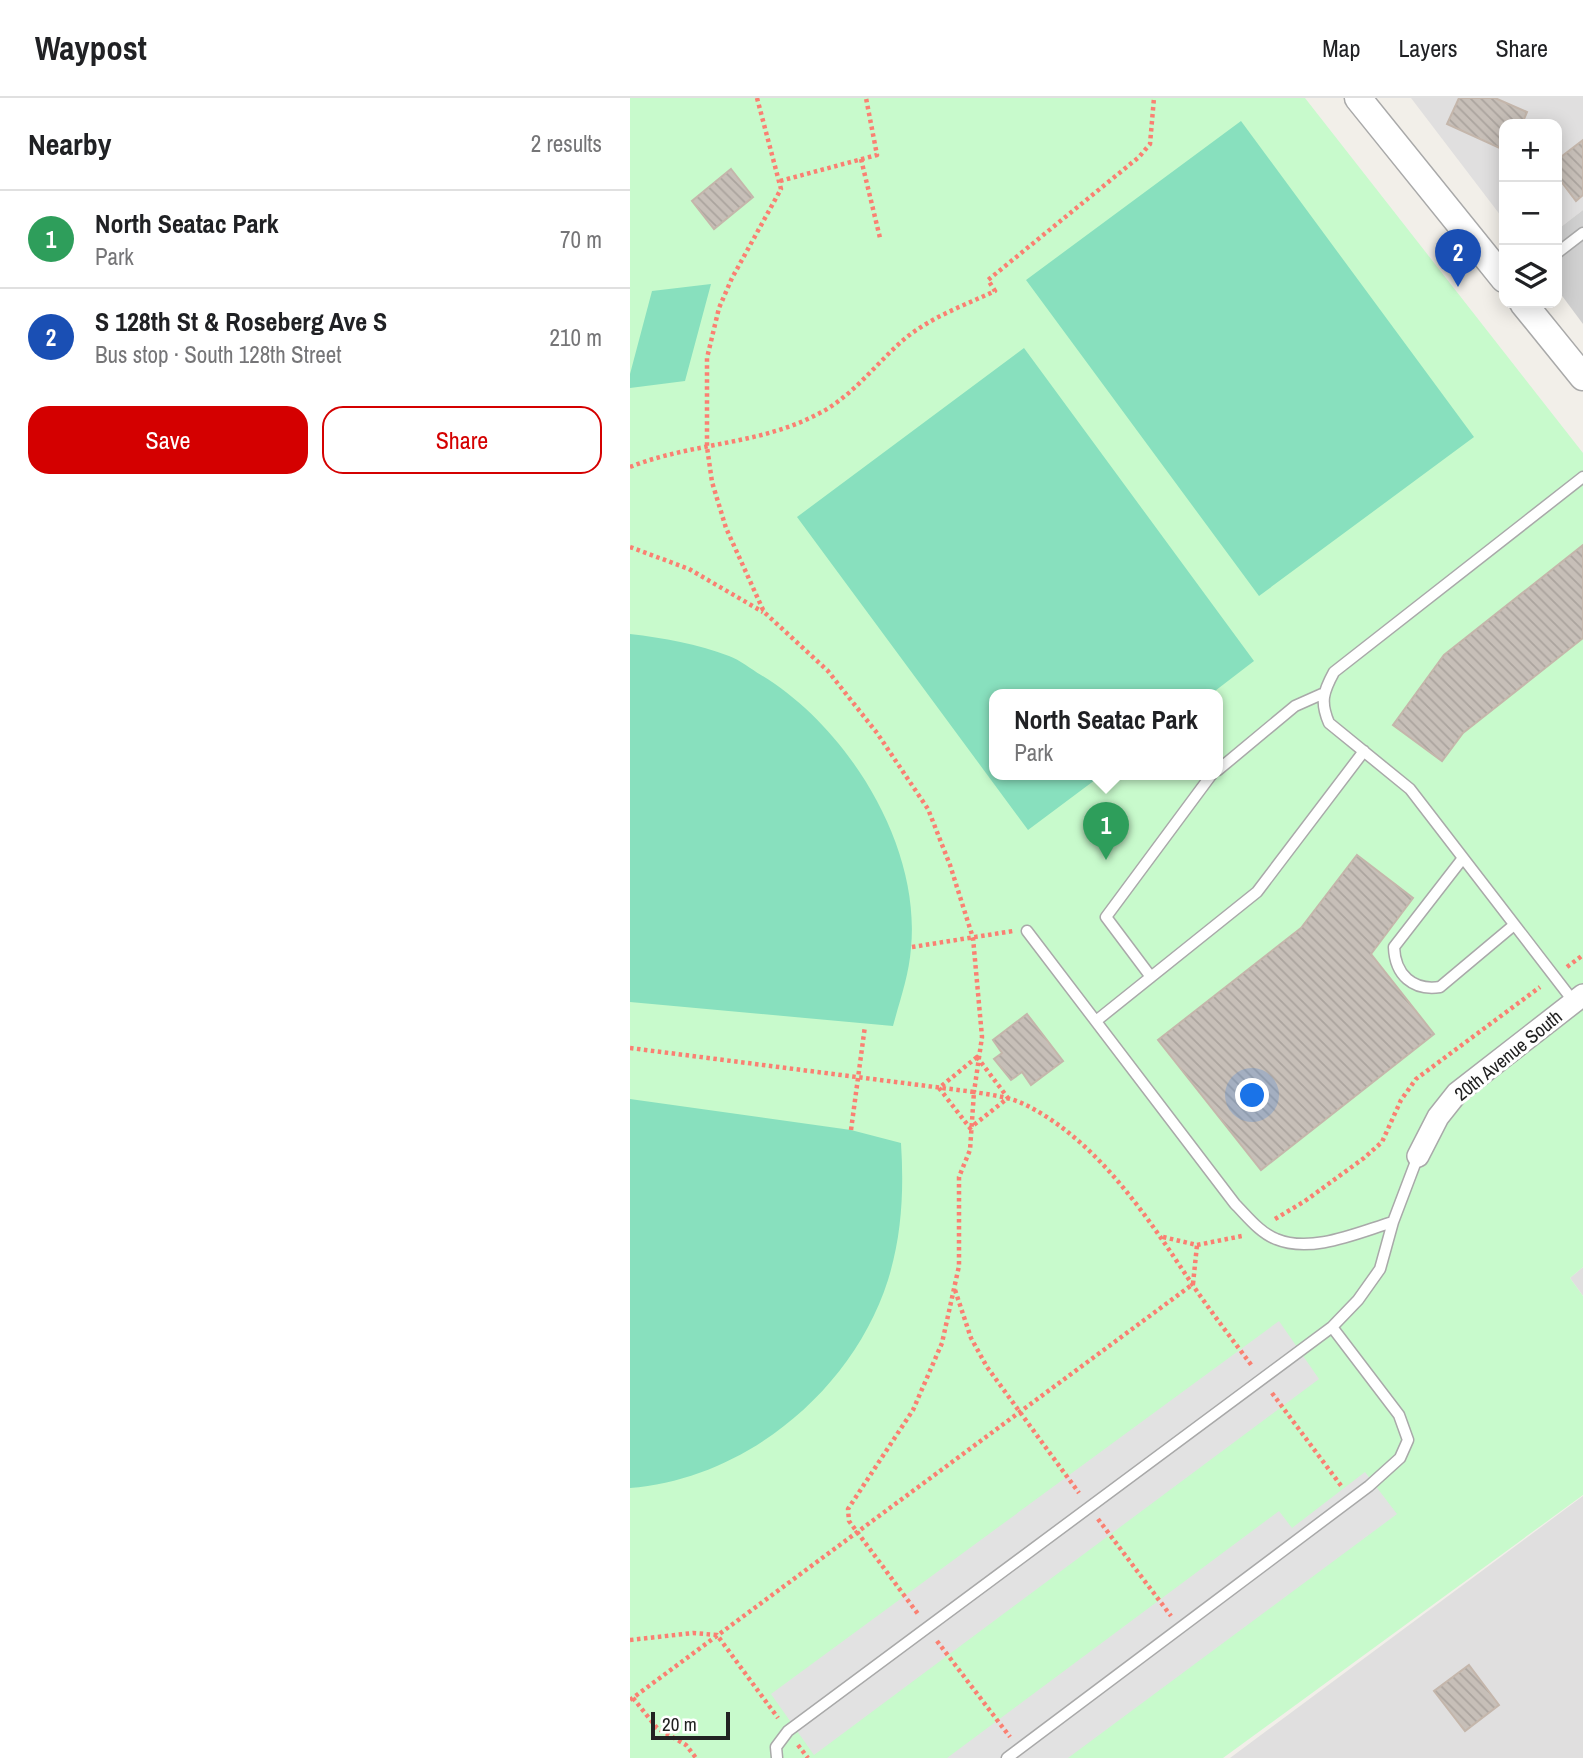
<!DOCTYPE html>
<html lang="en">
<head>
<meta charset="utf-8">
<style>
	body { margin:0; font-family:"Archivo Narrow",sans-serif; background:#f2f2f2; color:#202124 }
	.controls { position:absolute; right:21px; top:21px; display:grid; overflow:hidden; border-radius:14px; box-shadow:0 4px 18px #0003 }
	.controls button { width:63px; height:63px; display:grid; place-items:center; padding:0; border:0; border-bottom:2px solid #e0e0e0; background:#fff; color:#202124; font:35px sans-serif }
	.scale { position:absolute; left:21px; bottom:18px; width:79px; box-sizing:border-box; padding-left:7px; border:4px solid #222; border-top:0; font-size:19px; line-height:24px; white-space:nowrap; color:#222; -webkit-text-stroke:5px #fff; paint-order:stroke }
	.you { position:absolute; left:623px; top:998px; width:24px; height:24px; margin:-18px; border:5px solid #fff; border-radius:50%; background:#1a73e8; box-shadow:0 0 0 10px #1a73e833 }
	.badge { display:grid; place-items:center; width:46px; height:46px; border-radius:50%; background:#d40000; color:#fff; font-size:23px; font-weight:700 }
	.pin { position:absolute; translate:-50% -58px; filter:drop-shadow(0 2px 4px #0008) }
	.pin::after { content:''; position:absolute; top:37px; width:24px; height:21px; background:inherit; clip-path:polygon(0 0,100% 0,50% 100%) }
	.popup { position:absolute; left:359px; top:591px; width:234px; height:91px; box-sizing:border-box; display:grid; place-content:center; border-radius:14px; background:#fff; filter:drop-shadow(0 2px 5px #0005); font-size:23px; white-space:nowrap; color:#757577 }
	.popup b { font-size:26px; color:#202124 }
	.popup::after { content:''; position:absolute; left:50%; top:100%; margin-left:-14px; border:14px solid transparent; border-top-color:#fff }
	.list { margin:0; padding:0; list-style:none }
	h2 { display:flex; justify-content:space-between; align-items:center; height:91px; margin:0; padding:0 28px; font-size:30px }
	h2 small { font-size:23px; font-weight:400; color:#757577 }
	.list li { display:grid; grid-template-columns:46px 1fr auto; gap:21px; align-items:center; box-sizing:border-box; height:98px; padding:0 28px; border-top:2px solid #e0e0e0 }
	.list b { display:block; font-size:26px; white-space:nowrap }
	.list p { margin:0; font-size:23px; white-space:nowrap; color:#757577 }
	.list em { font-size:23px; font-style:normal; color:#757577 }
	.actions { display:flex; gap:14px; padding:21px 28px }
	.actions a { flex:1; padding:16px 0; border:2px solid #d40000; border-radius:21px; text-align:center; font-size:24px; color:#d40000 }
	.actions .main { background:#d40000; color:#fff }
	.icon { flex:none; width:38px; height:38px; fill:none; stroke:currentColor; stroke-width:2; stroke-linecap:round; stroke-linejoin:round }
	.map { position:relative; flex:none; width:953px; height:1660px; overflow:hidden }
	header { display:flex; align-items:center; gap:42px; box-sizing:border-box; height:98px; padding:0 35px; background:#fff; border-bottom:2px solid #e0e0e0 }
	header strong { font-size:33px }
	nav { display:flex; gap:38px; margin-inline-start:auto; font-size:24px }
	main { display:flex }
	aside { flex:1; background:#fff }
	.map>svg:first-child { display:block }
	.residential { fill:#e0dfdf }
	.religious { fill:#d0d0d0 }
	.park { fill:#c8facc; fill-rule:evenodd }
	.pitch { fill:#88e0be }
	.parking { fill:#e2e2e2 }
	.building { fill:url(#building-back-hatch); stroke:#c4b6ab; stroke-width:2 }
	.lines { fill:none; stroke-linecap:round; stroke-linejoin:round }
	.service-casing { stroke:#a9a9a9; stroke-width:13 }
	.minor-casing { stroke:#a9a9a9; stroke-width:24 }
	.tertiary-casing { stroke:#a9a9a9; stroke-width:29 }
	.path { stroke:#fa8072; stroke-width:4.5; stroke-dasharray:3.5 3.5; stroke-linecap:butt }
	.service { stroke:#fff; stroke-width:10 }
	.minor { stroke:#fff; stroke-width:21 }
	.tertiary { stroke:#fff; stroke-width:26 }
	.labels { text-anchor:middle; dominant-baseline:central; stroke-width:6; stroke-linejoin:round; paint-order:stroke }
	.street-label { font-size:19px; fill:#222; stroke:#fff }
</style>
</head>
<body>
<header>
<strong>Waypost</strong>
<nav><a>Map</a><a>Layers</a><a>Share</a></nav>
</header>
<main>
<aside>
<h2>Nearby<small>2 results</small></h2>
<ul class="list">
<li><span class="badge" style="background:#2e9e5b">1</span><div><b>North Seatac Park</b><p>Park</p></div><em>70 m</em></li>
<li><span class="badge" style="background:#1a4fb4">2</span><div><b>S 128th St &amp; Roseberg Ave S</b><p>Bus stop · South 128th Street</p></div><em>210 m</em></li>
</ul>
<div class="actions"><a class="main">Save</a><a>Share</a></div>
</aside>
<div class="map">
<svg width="953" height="1660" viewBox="0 0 953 1660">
	<defs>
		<pattern id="building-back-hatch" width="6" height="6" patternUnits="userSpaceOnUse" patternTransform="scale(1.75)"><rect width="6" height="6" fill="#c7bfb8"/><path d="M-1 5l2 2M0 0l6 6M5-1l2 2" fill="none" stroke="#aba49e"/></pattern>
	</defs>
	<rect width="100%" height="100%" fill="#f2efe9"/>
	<path class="residential" d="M781,0H953V112L927,132V26H874V122Z
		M953,1169V1198L940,1180Z
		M953,1398V1660H600Z"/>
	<path class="religious" d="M953,112V226L927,191V132Z"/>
	<path class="park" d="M0,0H675L953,355V1169L940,1180L953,1198V1397L593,1660H0ZM364,596H588V676H364Z"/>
	<path class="pitch" d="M611,23L844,339L629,498L396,182Z
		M81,186L55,283L0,290V276L22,193Z
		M394,250L624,563L581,596H364V676H473L398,732L167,419Z
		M0,536C34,540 67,546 99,558C110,562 121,571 131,577C217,629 291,746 281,850C279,877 270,902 263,928L0,904Z
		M0,1001L221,1032L271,1045C274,1092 272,1137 258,1182C223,1292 116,1381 0,1390Z"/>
	<path class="parking" d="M649,1223L689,1281L184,1657L141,1596Z
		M735,1374L767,1416L438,1660H317L649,1413L662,1430Z"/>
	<path class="building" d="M829,0H865L897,14L892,26H874V52L817,26Z
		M953,42V97L946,103L927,78V62Z
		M101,71L123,99L84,131L62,103Z
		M953,447V540L833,635L812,663L763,627L814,557Z
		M727,757L783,800L741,856L804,936L631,1072L528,942L671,830Z
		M397,916L433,963L401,987L392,974L381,982L364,961L372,955L363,942Z
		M839,1567L869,1607L835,1633L804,1593Z"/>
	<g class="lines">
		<defs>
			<path id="service" d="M927,155L953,135
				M588,672L665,608L692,596
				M833,760L764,849C765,877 783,893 810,889L884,827
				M397,833L605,1106C617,1118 630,1135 646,1141C682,1156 729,1134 763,1124
				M521,879L476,819L582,676
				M944,904L780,691L699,625C690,604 693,594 704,574L953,379
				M466,923L627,794L734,653
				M147,1660L146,1649L158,1633L702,1229L728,1202L750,1171L763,1124L788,1058
				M377,1660L739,1388L770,1360L778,1342L769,1317L702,1229"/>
			<path id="minor" d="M788,1058L808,1019L827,995L953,897"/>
			<path id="tertiary" d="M728,0L874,181
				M893,205L953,279"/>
		</defs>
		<use href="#service" class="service-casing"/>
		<use href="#minor" class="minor-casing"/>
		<use href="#tertiary" class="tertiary-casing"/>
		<path class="path" d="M127,0L151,91L102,180L89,210L77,260V349L82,384L96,430L134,514L198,573L247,635L298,711L320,767L343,840L352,939L344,994C362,997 380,999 396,1007C469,1044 518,1120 562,1186C581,1214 602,1241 622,1268
			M231,61L250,140
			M150,83L247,57L236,0
			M0,369C60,345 128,347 186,317C221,300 243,269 271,244C298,220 333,208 365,193L358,182L509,59L520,46L524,0
			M0,449L59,471L133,514
			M282,849L383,833
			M937,869L953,857
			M0,950L344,994L340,1052L329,1079V1168L312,1245L283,1312L218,1411L219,1423L288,1516
			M347,959L378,1000L340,1030L309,990Z
			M221,1032L235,928
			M645,1121L675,1103L734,1060L752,1044L771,1002L786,981L910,889
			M533,1139L567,1147L612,1138
			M325,1192L341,1240L357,1269L449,1395
			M642,1295L712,1389
			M468,1421L541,1518
			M0,1542L63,1535L87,1537L148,1620
			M307,1543L380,1639
			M3,1600L27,1630L56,1647L66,1660
			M0,1602L563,1186L567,1147
			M168,1647L178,1660"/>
		<use href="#service" class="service"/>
		<use href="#minor" class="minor"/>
		<use href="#tertiary" class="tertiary"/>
	</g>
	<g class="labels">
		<g class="street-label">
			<text transform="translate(878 957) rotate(-39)">20th Avenue South</text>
		</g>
	</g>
</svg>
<div class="controls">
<button>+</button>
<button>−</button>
<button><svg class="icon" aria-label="layers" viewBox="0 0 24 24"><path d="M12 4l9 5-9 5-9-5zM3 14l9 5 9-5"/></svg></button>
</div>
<div class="scale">20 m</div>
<div class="you"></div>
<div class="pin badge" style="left:476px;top:762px;background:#2e9e5b">1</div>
<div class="popup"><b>North Seatac Park</b>Park</div>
<div class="pin badge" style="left:828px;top:189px;background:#1a4fb4">2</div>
</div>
</main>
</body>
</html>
